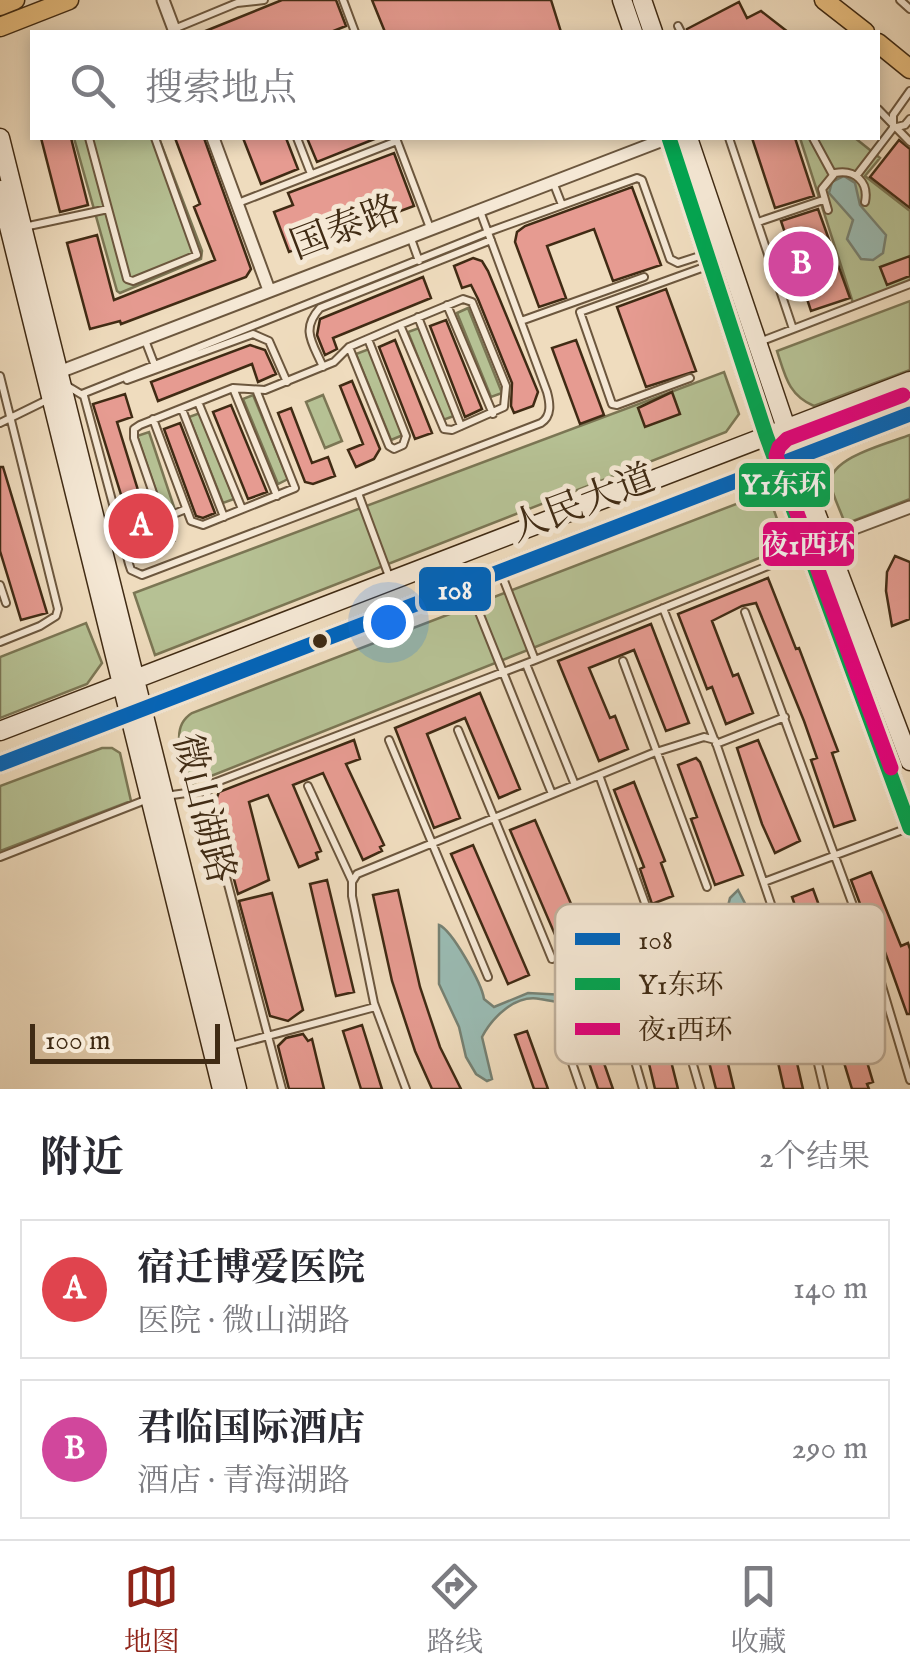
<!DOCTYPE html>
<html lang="zh">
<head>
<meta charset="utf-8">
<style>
	body { margin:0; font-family:"IM FELL English","Noto Serif SC",serif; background:#f2f2f3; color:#2b2b33 }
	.scale { position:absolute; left:30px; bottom:25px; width:190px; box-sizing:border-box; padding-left:10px; border:5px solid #402b14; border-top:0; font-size:28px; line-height:35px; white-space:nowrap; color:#402b14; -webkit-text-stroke:8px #f5e8d5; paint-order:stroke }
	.you { position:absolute; left:388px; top:622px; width:35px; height:35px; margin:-25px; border:8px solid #fff; border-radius:50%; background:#1a73e8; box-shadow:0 0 0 15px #1a73e833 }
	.badge { display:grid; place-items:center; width:65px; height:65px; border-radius:50%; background:#8f2418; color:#fff; font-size:32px; font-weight:700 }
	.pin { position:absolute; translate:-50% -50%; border:5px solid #fff; box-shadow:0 2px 10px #0006 }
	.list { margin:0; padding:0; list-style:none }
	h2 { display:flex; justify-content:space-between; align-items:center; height:130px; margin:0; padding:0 40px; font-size:42px }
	h2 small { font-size:32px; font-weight:400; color:#7c7c81 }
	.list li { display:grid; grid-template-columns:65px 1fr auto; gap:30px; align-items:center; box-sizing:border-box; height:140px; margin:0 20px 20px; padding:0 20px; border:2px solid #e1e1e2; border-radius:0px }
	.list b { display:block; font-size:38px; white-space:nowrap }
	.list p { margin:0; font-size:32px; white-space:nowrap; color:#7c7c81 }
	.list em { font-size:32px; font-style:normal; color:#7c7c81 }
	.icon { flex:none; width:55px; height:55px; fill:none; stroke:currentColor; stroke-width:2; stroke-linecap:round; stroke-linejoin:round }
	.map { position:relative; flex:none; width:910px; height:1089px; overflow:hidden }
	.search { position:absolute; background:#fff; box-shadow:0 5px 15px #0003; left:30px; right:30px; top:30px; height:110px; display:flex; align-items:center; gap:25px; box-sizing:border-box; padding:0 35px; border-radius:0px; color:#7c7c81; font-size:38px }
	.sheet { height:450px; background:#fff }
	nav { display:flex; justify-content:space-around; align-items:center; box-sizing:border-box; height:140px; border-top:2px solid #e1e1e2; background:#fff; font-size:28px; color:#7c7c81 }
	nav a { display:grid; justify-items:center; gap:5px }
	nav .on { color:#8f2418 }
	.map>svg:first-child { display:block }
	.green { fill:#b6c194; stroke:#7b7654; stroke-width:2.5 }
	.water { fill:#9abbb3; stroke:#768173; stroke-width:2.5 }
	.building { fill:#e69b91; stroke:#402b14; stroke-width:2.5 }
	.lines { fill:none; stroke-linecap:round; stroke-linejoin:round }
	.lane-casing { stroke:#6c573e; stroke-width:10 }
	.street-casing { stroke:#6c573e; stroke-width:15 }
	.secondary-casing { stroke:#402b14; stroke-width:21 }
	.primary-casing { stroke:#402b14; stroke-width:21 }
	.lane { stroke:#f5e8d5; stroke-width:6 }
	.street { stroke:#f5e8d5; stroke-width:11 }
	.secondary { stroke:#f5e8d5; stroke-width:18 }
	.primary { stroke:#e8be7f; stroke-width:18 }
	.bus-1-casing { stroke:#f5e8d5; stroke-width:22 }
	.bus-2-casing { stroke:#f5e8d5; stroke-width:22 }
	.bus-3-casing { stroke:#f5e8d5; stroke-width:22 }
	.bus-1 { stroke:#0065bd; stroke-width:15 }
	.bus-2 { stroke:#00a651; stroke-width:15 }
	.bus-3 { stroke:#e5007d; stroke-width:15 }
	.bus-dot { fill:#402b14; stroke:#f5e8d5; stroke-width:4 }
	.labels { text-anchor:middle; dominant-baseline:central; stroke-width:10; stroke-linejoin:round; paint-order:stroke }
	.street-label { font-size:38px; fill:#402b14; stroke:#f5e8d5 }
	.key { fill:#f5e8d5; stroke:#bfaf9b; stroke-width:2.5 }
	.key-label { font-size:28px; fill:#402b14 }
	.line-badge { stroke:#f5e8d5; stroke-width:4 }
	.badge-label { font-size:28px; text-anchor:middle; font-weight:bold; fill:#fff }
</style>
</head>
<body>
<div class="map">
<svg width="910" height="1089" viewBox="0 0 910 1089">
	<rect width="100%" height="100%" fill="#efdcbe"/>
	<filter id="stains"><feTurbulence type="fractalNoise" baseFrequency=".002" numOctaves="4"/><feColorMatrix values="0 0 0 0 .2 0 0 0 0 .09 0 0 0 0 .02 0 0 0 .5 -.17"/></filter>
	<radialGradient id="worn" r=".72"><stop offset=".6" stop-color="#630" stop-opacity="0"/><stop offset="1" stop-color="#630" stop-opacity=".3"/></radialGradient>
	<path class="green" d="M74,138H159L202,251L201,259L120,293L117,291Z
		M800,138H855L880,158L865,176L910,211V281L853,303Z
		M910,301V370L814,406C788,395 785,375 777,351Z
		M468,308L502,393L491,397L457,313Z
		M419,328L454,416L443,420L408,332Z
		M369,349L403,435L391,440L356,354Z
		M724,372L739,414L726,432L155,655L134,593Z
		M253,395L288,479L278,484L243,399Z
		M323,395L342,441L325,448L306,402Z
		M200,413L234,499L223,503L189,417Z
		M149,432L175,510L164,514L137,436Z
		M910,435V499L845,524C841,511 833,497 831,485C826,458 890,443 910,435Z
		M757,496L771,502L787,547L191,784C185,760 167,729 192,713Z
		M86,623L102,663L87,684L0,718V657Z
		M102,748H112L120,753L131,801L0,851V786Z"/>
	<path class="water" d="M844,176L855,183L860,205L886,235L883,253L873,260L861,259L847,239L853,220L829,193L832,182Z
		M738,890L751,915L749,923L729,919L705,923L654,942L651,935L654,932L698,916L726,914L730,898Z
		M439,925C452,930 482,984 484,999L494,1007L528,993L566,995L583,990C595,993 600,1004 611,992L615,962L610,960L608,950L627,938L639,941L641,951L619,967C617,1000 617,1026 579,998C563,1005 557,1002 540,999C515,994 492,1018 482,1037L492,1079L487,1081L476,1074L466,1057L459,1027L439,984Z"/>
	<path class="building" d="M282,0H336L346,26L331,32H203Z
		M372,0H551L561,32H385Z
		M739,2L747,18L761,11L788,32H688L687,29Z
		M41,138H71L88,205L60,212Z
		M175,138H204L251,269L246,277L121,324L120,321L90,329L67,243L97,235L114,300L215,260L194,207L200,204Z
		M243,138H286L298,169L261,184Z
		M307,138H377L317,162Z
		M752,138H795L814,196L775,208Z
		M899,140L910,149V208L870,177Z
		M394,153L414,206L289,252L274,212L293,205L288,193Z
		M632,187L661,265L613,281L594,229L547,246L566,298L539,307L515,242L517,232L525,226Z
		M818,209L850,298L811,311L781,221Z
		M910,256V276L887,285L880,267Z
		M473,258L482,261L488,271L538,392L533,406L514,413L511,406L512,383L478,299L471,285L462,288L454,266Z
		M423,277L431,298L333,338L337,349L325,355L317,335L320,319Z
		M666,289L696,371L646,387L617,307Z
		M446,320L482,409L465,417L430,326Z
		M395,340L432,433L415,439L379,347Z
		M576,340L604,415L580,424L552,348Z
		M250,345L265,350L276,374L258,382L252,364L158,401L151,382Z
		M352,381L380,449L374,459L356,467L348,450L363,444L340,386Z
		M672,392L680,414L645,427L638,408Z
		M125,394L132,417L117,422L150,529L168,524L174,541L139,553L93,404Z
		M231,405L267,492L248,499L213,412Z
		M291,408L312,463L328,457L335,476L313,484L305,482L278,413Z
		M180,423L215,513L203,518L196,516L164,429Z
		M0,467H3L47,613L21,620L0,551Z
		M895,556L910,562V619L892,626L886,591L887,572Z
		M768,578L796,649L799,648L838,751L832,753L855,820L834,827L811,760L817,758L804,721L756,603L742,606L712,621L733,676L738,674L753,713L726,724L712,687L707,689L678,614Z
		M651,624L689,723L666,731L634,650L589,668L610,718L615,716L628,749L599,761L558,661Z
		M480,693L520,789L499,798L465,718L427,734L460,818L434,828L395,728Z
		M354,740L360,759L346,764L384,845L380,847L382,851L363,860L323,773L293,785L321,851L316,853L318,859L299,867L268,795L249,802L269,880L238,894L214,805L219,792Z
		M758,740L800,841L775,853L762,824L737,748Z
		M696,758L700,762L743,875L715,885L691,819L697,817L678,765Z
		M634,782L665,861L661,863L673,896L652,904L640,869L644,867L614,790Z
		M535,820L593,955L568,965L510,830Z
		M473,845L529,975L508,984L451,854Z
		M871,872L901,946L908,943L910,949V1014H907L885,952L879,954L851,880Z
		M327,880L354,992L336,996L310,884Z
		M813,889L840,963L847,961L858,991L847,995L873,1082L867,1084L869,1089H852L829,1013L840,1010L824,969L818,971L792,897Z
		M398,890L420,987L440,1047L461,1089H432L415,1051L392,981L373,895Z
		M272,893L303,1010L288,1021L270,1016L239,901Z
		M705,992L715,1031L720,1030L734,1089H716L702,1035L697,1036L687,996Z
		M778,1011L787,1051L794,1050L803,1089H784L777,1058L769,1059L759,1015Z
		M654,1012L663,1047L667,1045L678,1089H655L646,1051L640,1053L630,1018Z
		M589,1020L613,1089H598L576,1025Z
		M362,1025L382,1089H361L343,1031Z
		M527,1031L548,1089H534L515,1035Z
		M303,1034L308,1041L312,1039L324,1089H289L278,1046L286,1038Z"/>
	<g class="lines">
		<defs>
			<path id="lane" d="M343,0L355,32
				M900,0L910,9
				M678,26L681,32
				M174,29L237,3L264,0
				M910,91L893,115V128L905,125L910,119
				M878,109L910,142
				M89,138L127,279L133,281L197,255L155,138
				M297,138L311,174
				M729,138L793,329
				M813,138L833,175
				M397,141L430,228
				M857,175L893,128
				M553,182L562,205
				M238,203L397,141
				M828,210L822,189L835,173C855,169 869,182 865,202
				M758,222L823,200
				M24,227L108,209
				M410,236L419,261
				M447,305L493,414
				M418,317L461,426
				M521,321L644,277
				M145,340L155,366
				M762,341L910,284
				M349,347L389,446L394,449L403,445L406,436L368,339
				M323,367C313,343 300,330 320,308L491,240
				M0,376L58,609L56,616L40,626L0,642
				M690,378L617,405L612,404L580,312L710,265
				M127,380L253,334L269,341L287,382
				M64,384L84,396L129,564L131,570L142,575L358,493L390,579
				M233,388L277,496
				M82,394L488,232L637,178L642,180L670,259L678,263L706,254
				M198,402L242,509
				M182,409L224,517
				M153,419L191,521L203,525L295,488L257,392
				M0,423L49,399
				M358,493L541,423C552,416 550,403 547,392L480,211
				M186,509L162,519L134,438V429L140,425L233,388L265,390L334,362L349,347L400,325L463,299L472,302L506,386L504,407L452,430L444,429L400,325
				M501,573L535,660
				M0,585L6,603
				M468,585L552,794
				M663,608L714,739
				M745,612L879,976L910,1080
				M623,661L707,887
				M526,664L575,785
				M458,730L552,959
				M389,740L488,977
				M716,744L785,717
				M599,775L645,903
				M308,786L352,881
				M165,796L208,790
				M0,857L148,799
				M764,882L908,828
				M672,992L700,1089
				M624,1023L643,1089
				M562,1034L581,1089
				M227,1047L375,1007
				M282,1089L206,801L208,790L214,783L535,660L805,551
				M406,1089L374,1003L352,896V882L357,874L653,753L704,737L715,740L801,992L824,1089"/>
			<path id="street" d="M163,0L175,32
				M213,138L269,290
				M54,374L668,138
				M825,539L910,507"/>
			<path id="secondary" d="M622,0L633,32
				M642,0L653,32
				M0,138L237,1089
				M669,138L766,435L910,828
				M688,138L806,487L910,761
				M0,190L222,1089
				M0,731L910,381
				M0,764L910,414"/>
			<path id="primary" d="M824,0L865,32
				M0,6L15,0
				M0,27L69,0
				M878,43L910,69"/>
		</defs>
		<use href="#lane" class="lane-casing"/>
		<use href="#street" class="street-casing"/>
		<use href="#secondary" class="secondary-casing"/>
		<use href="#primary" class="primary-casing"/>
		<use href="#lane" class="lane"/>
		<use href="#street" class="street"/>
		<use href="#secondary" class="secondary"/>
		<use href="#primary" class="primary"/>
		<defs>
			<path id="bus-1" d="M0,764L910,414"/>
			<path id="bus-2" d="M669,138L766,435L910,828"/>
			<path id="bus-3" d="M891,768L776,456L779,447L787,439L903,395"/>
		</defs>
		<use href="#bus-1" class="bus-1-casing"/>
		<use href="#bus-2" class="bus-2-casing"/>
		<use href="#bus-3" class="bus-3-casing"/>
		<use href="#bus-1" class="bus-1"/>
		<use href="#bus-2" class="bus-2"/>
		<use href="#bus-3" class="bus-3"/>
	</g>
	<circle class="bus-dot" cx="320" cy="641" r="9"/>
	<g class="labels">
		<g class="street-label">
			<text transform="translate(346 229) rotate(-21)">国泰路</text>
			<text transform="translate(583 505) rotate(-21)">人民大道</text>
			<text transform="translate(202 809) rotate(76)">微山湖路</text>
		</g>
	</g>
	<rect x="555" y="904" width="330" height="160" rx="15" class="key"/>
	<rect x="575" y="933" width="45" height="12" fill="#0065bd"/>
	<rect x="575" y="978" width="45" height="12" fill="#00a651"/>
	<rect x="575" y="1023" width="45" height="12" fill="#e5007d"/>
	<g class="key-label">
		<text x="638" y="949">108</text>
		<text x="638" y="994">Y1东环</text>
		<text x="638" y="1039">夜1西环</text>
	</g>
	<g class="line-badge">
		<rect x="737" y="461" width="95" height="48" rx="10" fill="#00a651"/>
		<rect x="761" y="520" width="95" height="48" rx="10" fill="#e5007d"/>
		<rect x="417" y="565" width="76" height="48" rx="10" fill="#0065bd"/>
	</g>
	<g class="badge-label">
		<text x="784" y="494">Y1东环</text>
		<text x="808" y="554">夜1西环</text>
		<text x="455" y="599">108</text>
	</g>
	<rect width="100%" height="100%" filter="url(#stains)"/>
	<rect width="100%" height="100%" fill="url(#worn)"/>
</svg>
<div class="scale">100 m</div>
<div class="you"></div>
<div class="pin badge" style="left:141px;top:526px;background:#e0444e">A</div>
<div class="pin badge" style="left:801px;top:264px;background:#d1479c">B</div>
<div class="search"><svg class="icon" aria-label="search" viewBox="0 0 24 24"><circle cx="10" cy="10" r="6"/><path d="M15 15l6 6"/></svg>搜索地点</div>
</div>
<section class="sheet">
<h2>附近<small>2个结果</small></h2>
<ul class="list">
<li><span class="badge" style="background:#e0444e">A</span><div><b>宿迁博爱医院</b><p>医院 · 微山湖路</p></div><em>140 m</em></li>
<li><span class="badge" style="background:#d1479c">B</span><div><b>君临国际酒店</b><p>酒店 · 青海湖路</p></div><em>290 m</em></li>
</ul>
</section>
<nav>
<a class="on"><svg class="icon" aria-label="map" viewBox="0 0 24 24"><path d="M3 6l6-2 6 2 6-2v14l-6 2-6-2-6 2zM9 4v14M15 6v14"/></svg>地图</a>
<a><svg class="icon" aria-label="directions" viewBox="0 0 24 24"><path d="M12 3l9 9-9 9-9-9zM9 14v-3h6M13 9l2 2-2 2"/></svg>路线</a>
<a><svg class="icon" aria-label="saved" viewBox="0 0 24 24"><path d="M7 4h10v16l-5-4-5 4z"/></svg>收藏</a>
</nav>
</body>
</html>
